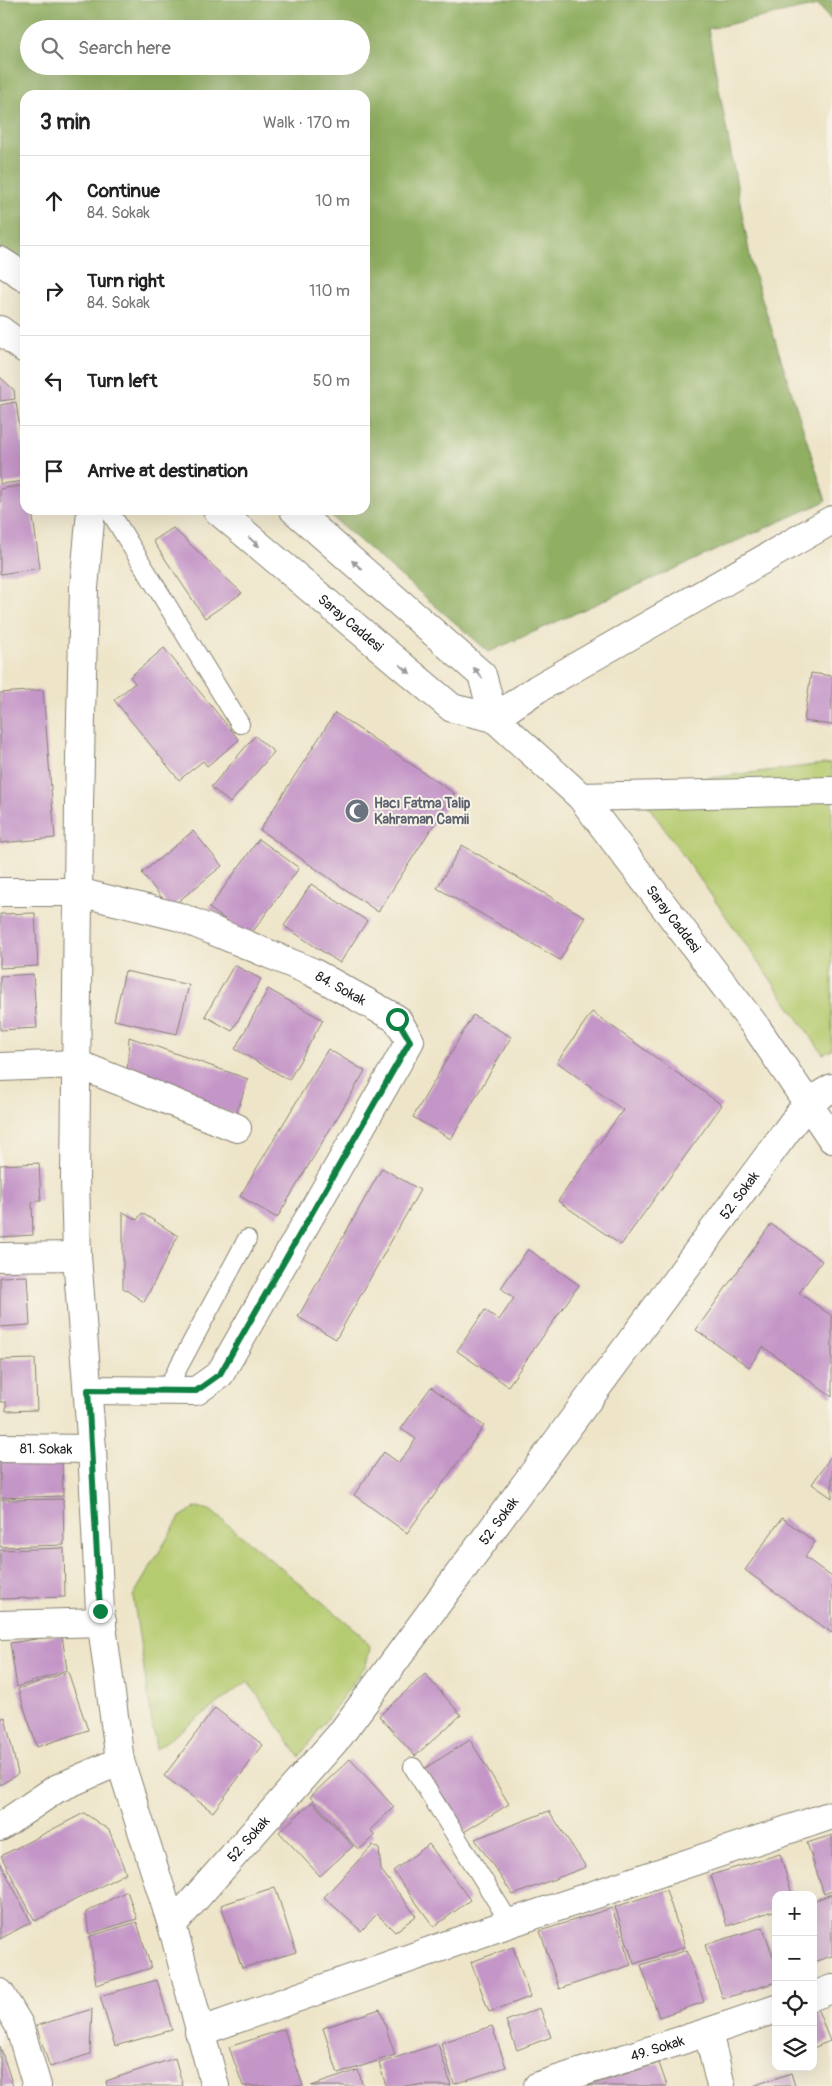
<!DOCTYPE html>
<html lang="en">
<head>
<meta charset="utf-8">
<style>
	body { margin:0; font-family:Pangolin,sans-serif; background:#f6f6f6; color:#222 }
	.controls { position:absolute; right:15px; bottom:15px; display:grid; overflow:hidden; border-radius:10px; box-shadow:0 5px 20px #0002 }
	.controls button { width:45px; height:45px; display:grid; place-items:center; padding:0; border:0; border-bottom:1px solid #e0e0e0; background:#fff; color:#222; font:25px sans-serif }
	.stop { position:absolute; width:15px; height:15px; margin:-11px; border:4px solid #0b8043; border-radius:50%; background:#fff }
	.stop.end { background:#0b8043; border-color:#fff; box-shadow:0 1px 5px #0008 }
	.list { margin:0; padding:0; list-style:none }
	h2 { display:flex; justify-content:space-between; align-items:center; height:65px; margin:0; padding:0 20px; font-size:21px }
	h2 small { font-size:16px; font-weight:400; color:#767676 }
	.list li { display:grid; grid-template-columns:32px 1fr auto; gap:15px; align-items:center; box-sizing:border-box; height:90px; padding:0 20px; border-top:1px solid #e0e0e0 }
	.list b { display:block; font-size:19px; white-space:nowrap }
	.list p { margin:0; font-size:16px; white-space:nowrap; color:#767676 }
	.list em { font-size:16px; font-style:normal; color:#767676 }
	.icon { flex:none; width:28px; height:28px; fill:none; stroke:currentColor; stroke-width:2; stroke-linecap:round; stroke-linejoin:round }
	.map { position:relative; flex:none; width:832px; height:2086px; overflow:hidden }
	.search { position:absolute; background:#fff; box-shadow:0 5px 20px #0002; left:20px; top:20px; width:350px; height:55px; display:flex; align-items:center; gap:12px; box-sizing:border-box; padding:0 18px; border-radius:28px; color:#767676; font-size:19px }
	.panel { position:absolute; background:#fff; box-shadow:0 5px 20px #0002; left:20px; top:90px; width:350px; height:425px; border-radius:15px }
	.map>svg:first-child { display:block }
	.green { fill:#b5cb70; stroke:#687446 }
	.forest { fill:#90af62; stroke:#56663f; fill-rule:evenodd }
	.building { fill:#c496c7 }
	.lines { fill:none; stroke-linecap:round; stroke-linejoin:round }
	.service-casing { stroke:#858072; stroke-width:20 }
	.minor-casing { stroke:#858072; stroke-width:30 }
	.tertiary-casing { stroke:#858072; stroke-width:30 }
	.primary-casing { stroke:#858072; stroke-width:30 }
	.service { stroke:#fff; stroke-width:18 }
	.minor { stroke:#fff; stroke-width:28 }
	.tertiary { stroke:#fff; stroke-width:28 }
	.primary { stroke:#fff; stroke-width:28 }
	.oneway { fill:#999 }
	.route { stroke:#0b8043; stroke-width:6 }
	.labels { text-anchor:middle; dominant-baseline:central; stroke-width:4; stroke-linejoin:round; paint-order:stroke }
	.street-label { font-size:14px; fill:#1c1c1c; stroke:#f7f3e8 }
	.worship-label { font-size:14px; font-weight:bold; fill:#5b616d; stroke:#f7f3e8; text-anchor:start }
</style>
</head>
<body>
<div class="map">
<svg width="832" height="2086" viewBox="0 0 832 2086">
	<rect width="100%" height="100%" fill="#f7f3e8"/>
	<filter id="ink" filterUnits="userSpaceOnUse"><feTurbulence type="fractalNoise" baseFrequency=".02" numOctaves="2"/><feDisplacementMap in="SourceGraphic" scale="10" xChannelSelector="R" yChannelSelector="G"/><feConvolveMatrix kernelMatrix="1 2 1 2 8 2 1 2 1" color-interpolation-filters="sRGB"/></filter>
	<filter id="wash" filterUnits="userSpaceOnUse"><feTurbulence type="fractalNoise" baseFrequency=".0096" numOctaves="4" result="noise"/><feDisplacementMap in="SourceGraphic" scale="20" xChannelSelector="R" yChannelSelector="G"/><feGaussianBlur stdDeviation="1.12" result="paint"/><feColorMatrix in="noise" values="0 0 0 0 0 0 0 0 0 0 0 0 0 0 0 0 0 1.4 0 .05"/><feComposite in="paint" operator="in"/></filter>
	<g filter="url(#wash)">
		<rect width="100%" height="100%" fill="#eee5c9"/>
		<path class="green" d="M832,763V1050L823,1054L635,787Z
			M197,1507L210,1510L360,1633L370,1648L366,1665L299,1757L248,1681L156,1749L133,1596L180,1517Z"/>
		<path class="forest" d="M0,0H832V21L818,5L708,29L752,267L826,501L489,652L324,510H365V95H25V267L0,252ZM29,29H361V66H29Z"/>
		<g id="blocks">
			<path class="building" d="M0,377L14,390L15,399L0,401Z
				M16,402L25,464V481L0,484V405Z
				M25,485V510H32L40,568L0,574V489Z
				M173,528L242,593L205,618L153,541Z
				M164,648L239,740L207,766L203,761L179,780L114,700L135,683L130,677Z
				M811,673L832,676V725L804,721Z
				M43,690L55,838L0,843V693Z
				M335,713L454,793L378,912L260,830Z
				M255,736L274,752L230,803L211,787Z
				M193,831L222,866L170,908L142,873Z
				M259,839L299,868L249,937L209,908Z
				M462,845L585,917L560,960L437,888Z
				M311,884L367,921L340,963L284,926Z
				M35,913L38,966L0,968V914Z
				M234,965L261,979L232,1031L205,1016Z
				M125,971L189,985L177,1034L114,1020Z
				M33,974L37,1028L0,1030V976Z
				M268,989L323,1020L289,1080L235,1049Z
				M592,1012L722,1105L621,1245L558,1201L623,1110L557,1062Z
				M473,1015L511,1037L451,1139L413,1117Z
				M129,1037L248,1079L236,1115L127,1077Z
				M328,1049L365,1071L277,1218L240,1196Z
				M39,1163L41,1201L32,1202L33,1235L0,1237V1165Z
				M382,1168L420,1190L336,1339L298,1317Z
				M123,1212L137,1220L142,1213L178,1236L144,1302L123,1288Z
				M771,1224L822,1261L799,1293L832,1316V1397L763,1347L749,1367L696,1330Z
				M528,1249L579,1285L508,1386L457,1351L485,1310L499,1320L514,1298L501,1288Z
				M27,1276L30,1325L0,1327V1277Z
				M35,1359L37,1410L6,1411V1402H0V1360Z
				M431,1387L484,1426L407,1533L354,1495L384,1452L399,1463L416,1439L401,1429Z
				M832,1455V1498L812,1484Z
				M62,1457L63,1496L0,1498V1458Z
				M63,1499L64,1545L0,1547V1500Z
				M782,1518L815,1542L805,1557L832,1577V1633L745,1570Z
				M64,1548L65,1597L0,1599V1550Z
				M62,1635L67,1670L17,1687L10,1643Z
				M68,1672L88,1730L37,1747L18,1689Z
				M425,1674L461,1715L415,1756L379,1716Z
				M215,1708L263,1745L213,1812L164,1776Z
				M5,1717L18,1774L0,1785V1719Z
				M470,1740L509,1804L464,1832L425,1768Z
				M350,1759L394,1807L370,1830L375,1835L359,1850L310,1797Z
				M312,1802L353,1846L320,1876L279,1832Z
				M549,1811L586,1867L513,1895L475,1839Z
				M84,1813L109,1830L126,1873L35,1921L1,1856Z
				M832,1835V1891L824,1894L807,1843Z
				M429,1844L470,1900L434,1927L393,1871Z
				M373,1845L379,1849L381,1870L416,1916L395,1932L377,1914L361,1931L324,1897Z
				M780,1854L792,1895H776V1910L727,1926L711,1875Z
				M0,1862L31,1922L0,1939Z
				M275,1887L296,1952L242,1968L221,1905Z
				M666,1890L685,1947L634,1964L615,1907Z
				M127,1891L137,1919L89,1934L86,1912Z
				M832,1894V1956L813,1962V1901Z
				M612,1908L631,1965L559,1989L540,1931Z
				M137,1922L151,1968L96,1985L90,1936Z
				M763,1927L776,1965V1982L723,1999L705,1945Z
				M513,1947L530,1997L489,2012L471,1962Z
				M687,1950L704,2002L659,2017L641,1965Z
				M157,1980L172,2030L115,2046L100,1996Z
				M815,2003L830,2041L813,2048V2004Z
				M540,2008L551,2037L517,2050L506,2021Z
				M92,2009L90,2054L50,2067L36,2026Z
				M380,2009L395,2055L338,2074L323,2028Z
				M492,2026L506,2067L454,2084L441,2043Z
				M284,2029L303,2086H243L229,2047Z
				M438,2044L451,2085L386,2086L379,2063Z
				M0,2046L13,2086H0Z
				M175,2058L183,2086H107L106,2081Z
				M659,2063L667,2086H588Z
				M358,2070L363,2086H311Z
				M791,2073L795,2086H753Z"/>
		</g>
	</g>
	<g filter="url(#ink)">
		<use href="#blocks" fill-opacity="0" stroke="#858072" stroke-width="1"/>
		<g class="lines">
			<defs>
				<path id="service" d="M109,510L240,724
					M165,1392L247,1239
					M413,1767L510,1923"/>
				<g id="minor">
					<path d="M581,797L832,791"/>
					<path id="s1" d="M0,892H78L180,917L312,972L397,1019L410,1041L220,1374L196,1391L88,1390"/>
					<path d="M0,1067L77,1064L237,1128"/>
					<path d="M0,1257L77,1256"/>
					<path id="s2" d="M0,1448L92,1449"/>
					<path d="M0,1625L102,1622"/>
					<path d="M120,1761L172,1925L215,2086"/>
					<path d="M0,1827L56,1789L120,1761L100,1611L92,1449L77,1256L75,1178L79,804L84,588L91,510"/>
					<path id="s3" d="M172,1925L340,1735L808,1102L832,1088"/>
					<path d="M0,1993L19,2025L37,2086"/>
					<path d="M813,1996L832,1989"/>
					<path d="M199,2032L510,1923L832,1815"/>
					<path d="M708,2032L721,2086"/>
					<path id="s4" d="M538,2086L708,2032L776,2009"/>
				</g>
				<path id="tertiary" d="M494,718L537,689L832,520"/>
				<g id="primary">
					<path d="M0,261L25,277"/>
					<path d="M0,330L25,349"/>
					<path id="s5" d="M217,510L452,708L494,718L581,797L756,1027L832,1139"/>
					<path d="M294,510L482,675L494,718"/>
				</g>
			</defs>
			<use href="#service" class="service-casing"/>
			<use href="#minor" class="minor-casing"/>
			<use href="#tertiary" class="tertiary-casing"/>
			<use href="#primary" class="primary-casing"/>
			<use href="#service" class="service"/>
			<use href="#minor" class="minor"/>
			<use href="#tertiary" class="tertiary"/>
			<use href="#primary" class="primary"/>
		</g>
		<defs><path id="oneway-solid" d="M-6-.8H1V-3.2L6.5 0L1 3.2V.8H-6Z" transform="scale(1.25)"/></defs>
		<g class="oneway">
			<use href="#oneway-solid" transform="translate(254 542) rotate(41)"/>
			<use href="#oneway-solid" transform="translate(357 565) rotate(-139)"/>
			<use href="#oneway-solid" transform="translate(405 669) rotate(40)"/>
			<use href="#oneway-solid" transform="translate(478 673) rotate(-129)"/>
		</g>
	</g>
	<g class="lines" filter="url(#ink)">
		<path class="route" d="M100,1611L88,1390L196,1391L220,1374L410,1041L397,1019"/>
	</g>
	<defs>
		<symbol id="mosque-disc" viewBox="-11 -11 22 22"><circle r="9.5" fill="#6b7280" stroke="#f7f3e8"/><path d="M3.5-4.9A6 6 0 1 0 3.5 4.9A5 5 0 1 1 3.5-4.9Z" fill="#fff"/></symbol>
	</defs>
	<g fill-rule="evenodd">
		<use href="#mosque-disc" x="343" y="797" width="28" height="28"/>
	</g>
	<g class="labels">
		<g class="street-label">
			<text stroke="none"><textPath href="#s5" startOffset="175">Saray Caddesi</textPath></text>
			<text stroke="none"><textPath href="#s5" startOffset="621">Saray Caddesi</textPath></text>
			<text stroke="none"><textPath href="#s1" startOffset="359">84. Sokak</textPath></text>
			<text stroke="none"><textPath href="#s3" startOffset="925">52. Sokak</textPath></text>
			<text stroke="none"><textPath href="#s2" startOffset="46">81. Sokak</textPath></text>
			<text stroke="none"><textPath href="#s3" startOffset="520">52. Sokak</textPath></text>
			<text stroke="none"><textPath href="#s3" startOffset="115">52. Sokak</textPath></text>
			<text stroke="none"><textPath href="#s4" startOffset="125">49. Sokak</textPath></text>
		</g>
		<g class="worship-label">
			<text x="374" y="803">Hacı Fatma Talip<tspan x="374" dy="16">Kahraman Camii</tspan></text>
		</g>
	</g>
</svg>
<div class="controls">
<button>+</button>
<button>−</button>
<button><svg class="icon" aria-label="locate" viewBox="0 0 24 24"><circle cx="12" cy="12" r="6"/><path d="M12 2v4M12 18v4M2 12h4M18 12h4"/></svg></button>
<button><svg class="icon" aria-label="layers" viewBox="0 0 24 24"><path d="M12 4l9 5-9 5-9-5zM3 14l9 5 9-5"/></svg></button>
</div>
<div class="stop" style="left:397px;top:1019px"></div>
<div class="stop end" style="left:100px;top:1611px"></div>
<div class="search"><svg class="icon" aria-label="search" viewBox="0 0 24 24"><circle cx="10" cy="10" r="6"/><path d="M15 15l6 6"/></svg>Search here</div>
<section class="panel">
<h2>3 min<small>Walk · 170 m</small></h2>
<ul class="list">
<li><svg class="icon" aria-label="ahead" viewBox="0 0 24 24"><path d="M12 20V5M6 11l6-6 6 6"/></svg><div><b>Continue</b><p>84. Sokak</p></div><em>10 m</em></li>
<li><svg class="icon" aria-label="right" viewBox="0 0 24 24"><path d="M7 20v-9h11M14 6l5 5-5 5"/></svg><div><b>Turn right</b><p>84. Sokak</p></div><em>110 m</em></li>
<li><svg class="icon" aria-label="left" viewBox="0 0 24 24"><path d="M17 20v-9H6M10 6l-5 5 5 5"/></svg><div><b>Turn left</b></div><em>50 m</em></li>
<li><svg class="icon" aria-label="arrive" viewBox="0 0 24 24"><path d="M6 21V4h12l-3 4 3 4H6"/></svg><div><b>Arrive at destination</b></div></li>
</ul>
</section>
</div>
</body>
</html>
